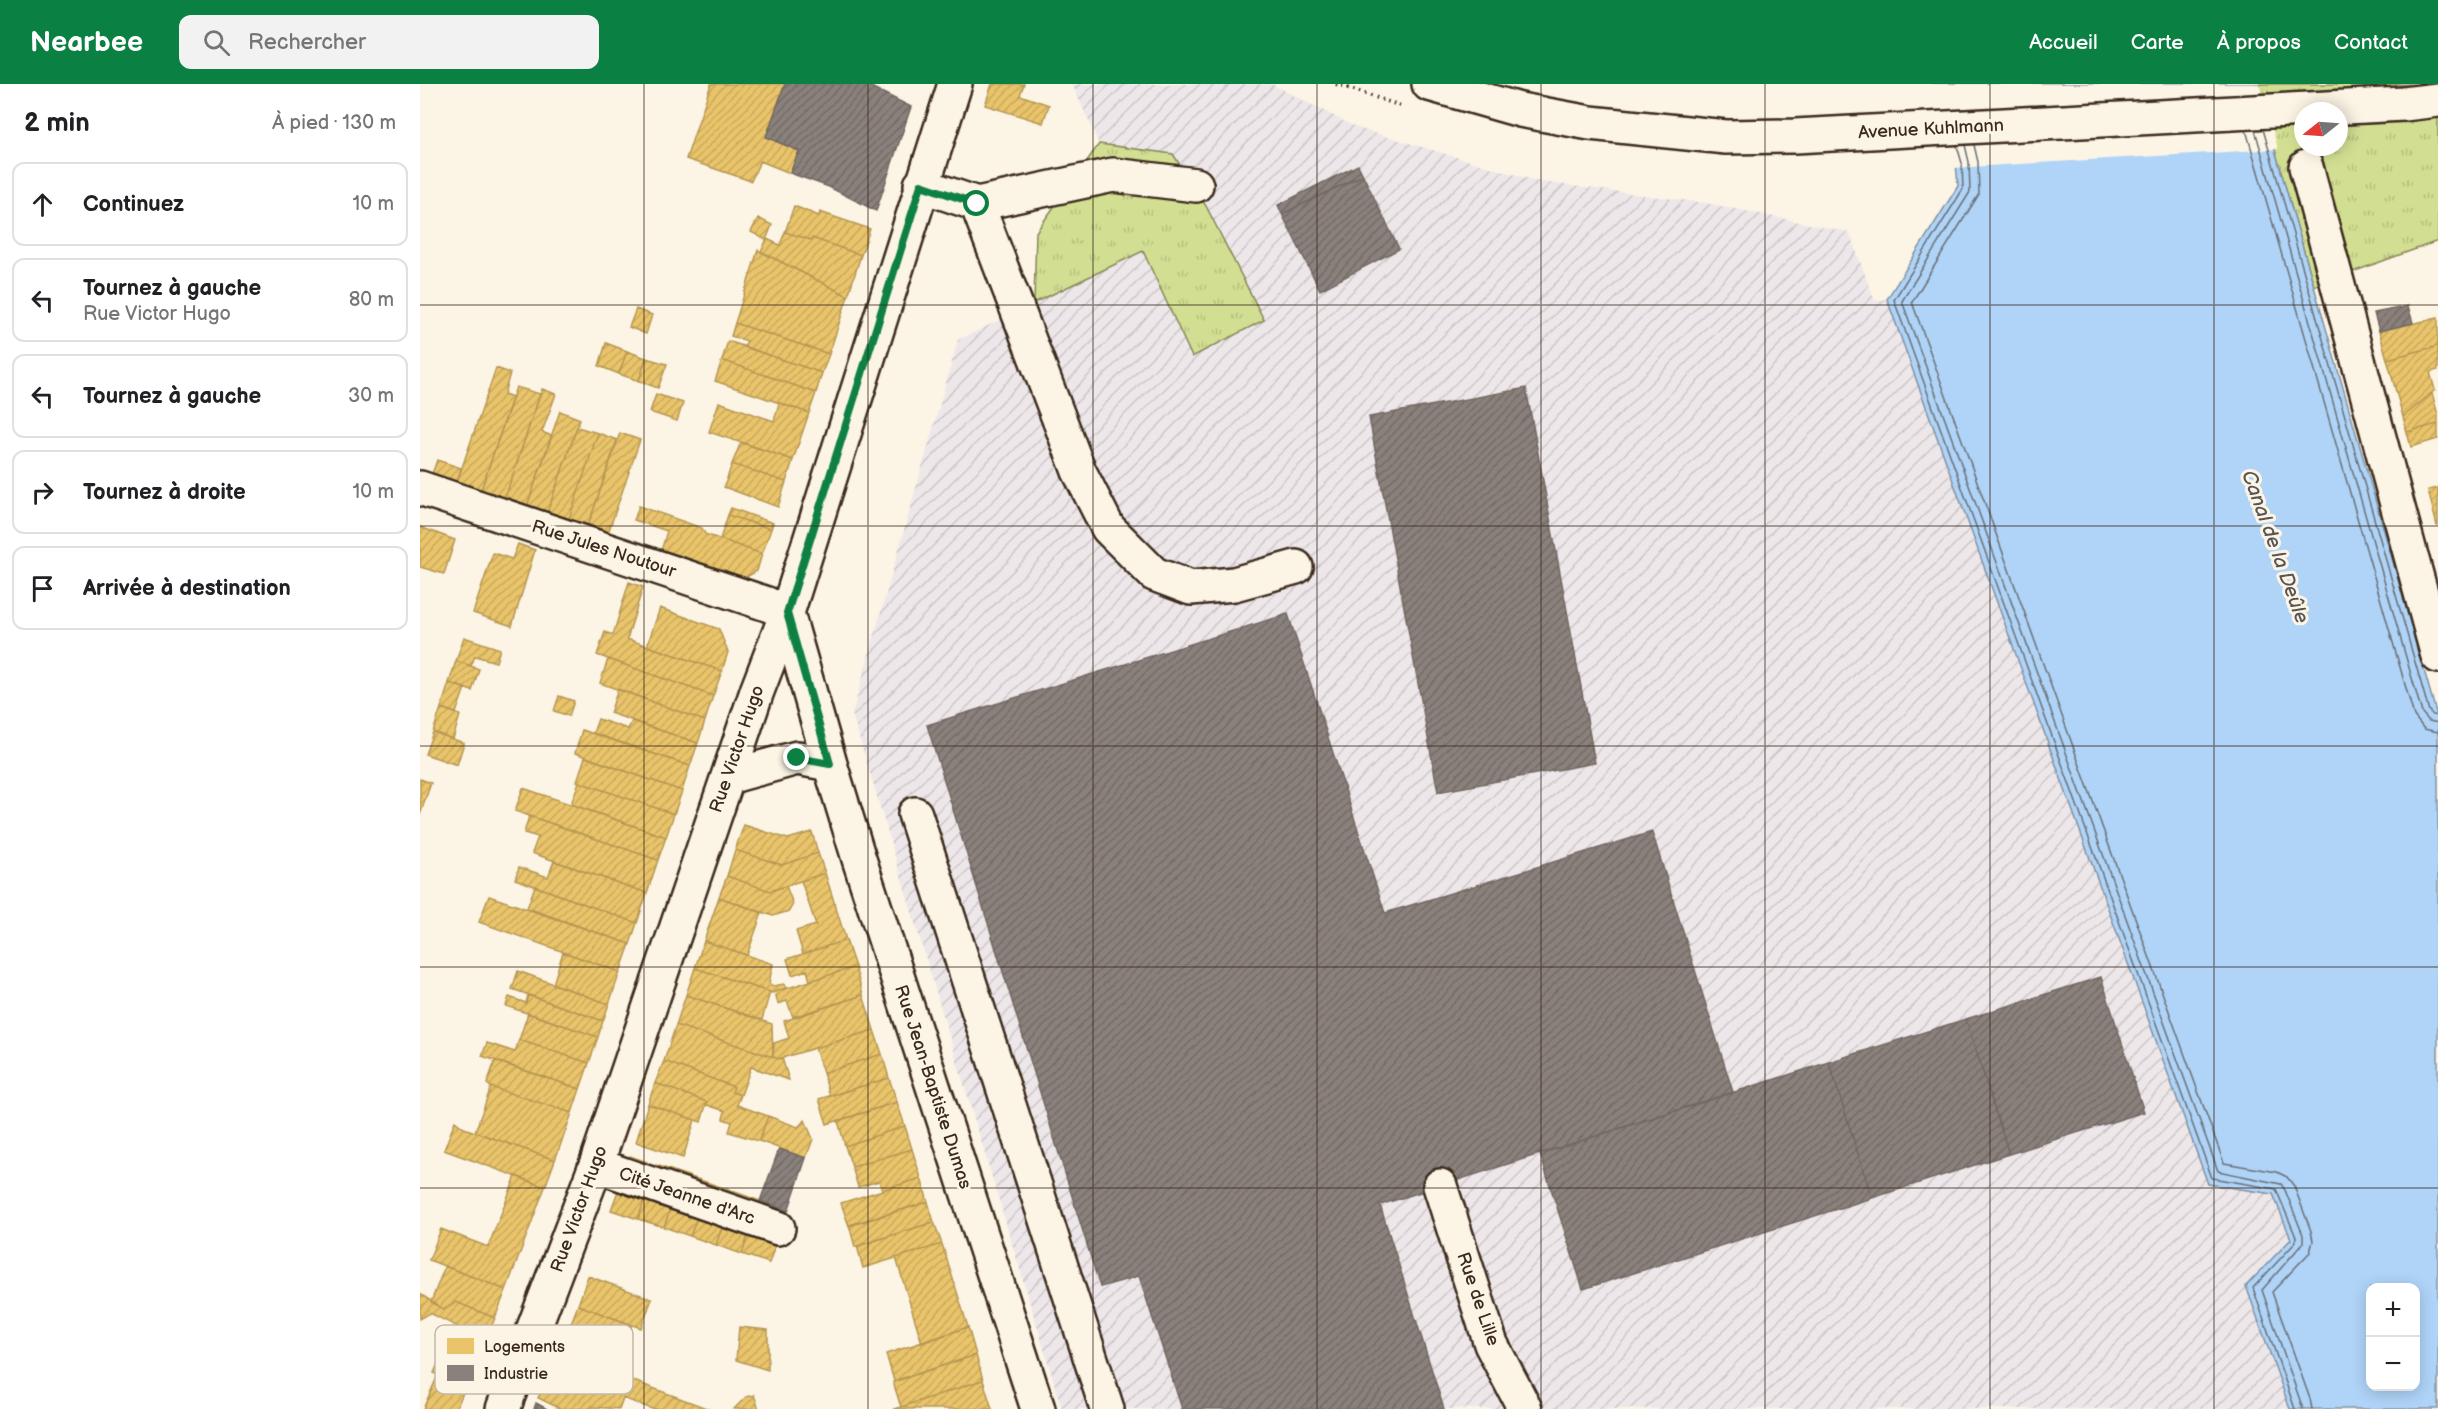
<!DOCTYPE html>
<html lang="fr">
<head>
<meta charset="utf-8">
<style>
	body { margin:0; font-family:"Balsamiq Sans",sans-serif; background:#f2f2f2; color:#202124 }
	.controls { position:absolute; right:18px; bottom:18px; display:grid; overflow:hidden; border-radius:12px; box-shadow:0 3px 15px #0003 }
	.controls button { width:54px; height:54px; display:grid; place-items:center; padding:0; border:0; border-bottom:2px solid #e0e0e0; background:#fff; color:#202124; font:30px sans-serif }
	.compass { position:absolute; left:1874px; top:18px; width:54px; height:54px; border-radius:50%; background:#fff; box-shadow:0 3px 15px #0003; rotate:253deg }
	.stop { position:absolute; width:18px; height:18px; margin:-14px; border:4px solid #0b8043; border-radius:50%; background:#fff }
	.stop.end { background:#0b8043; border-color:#fff; box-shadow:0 2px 6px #0008 }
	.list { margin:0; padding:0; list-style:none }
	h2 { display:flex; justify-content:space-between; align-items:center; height:78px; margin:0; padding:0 24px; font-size:26px }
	h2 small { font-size:20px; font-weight:400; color:#757577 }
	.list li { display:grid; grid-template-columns:39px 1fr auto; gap:18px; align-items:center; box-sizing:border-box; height:84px; margin:0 12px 12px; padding:0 12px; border:2px solid #e0e0e0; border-radius:12px }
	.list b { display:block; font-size:22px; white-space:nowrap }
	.list p { margin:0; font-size:20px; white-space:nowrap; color:#757577 }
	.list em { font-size:20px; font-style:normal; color:#757577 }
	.icon { flex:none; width:33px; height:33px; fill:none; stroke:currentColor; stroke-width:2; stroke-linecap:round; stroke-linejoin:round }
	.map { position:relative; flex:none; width:2018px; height:1325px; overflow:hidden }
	header { display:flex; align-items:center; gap:36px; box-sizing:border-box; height:84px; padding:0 30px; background:#0b8043; color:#fff }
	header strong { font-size:28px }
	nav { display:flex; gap:33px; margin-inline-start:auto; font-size:21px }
	.search { width:420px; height:54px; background:#f2f2f2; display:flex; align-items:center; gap:15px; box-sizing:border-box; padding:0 21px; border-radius:12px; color:#757577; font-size:22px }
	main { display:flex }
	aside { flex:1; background:#fff }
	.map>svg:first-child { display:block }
	.industrial { fill:url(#industrial-furrows) }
	.grass { fill:url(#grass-tufts); stroke:#868458; stroke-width:1.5; fill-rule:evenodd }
	.water { fill:#afd4f8; stroke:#8190a1; stroke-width:1.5; fill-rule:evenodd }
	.pier { fill:#fcf5e5 }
	.homes { fill:url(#homes-hatch); stroke:#b59653; stroke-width:1.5 }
	.industry { fill:url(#industry-hatch); stroke:#726760; stroke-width:1.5 }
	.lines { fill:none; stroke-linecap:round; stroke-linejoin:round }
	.shore { stroke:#696e75; stroke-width:1.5 }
	.minor-casing { stroke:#3b2a1e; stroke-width:38 }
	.path { stroke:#3b2a1e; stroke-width:4; stroke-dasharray:1.5 4.5; stroke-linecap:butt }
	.minor { stroke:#fcf5e5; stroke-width:33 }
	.route { stroke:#0b8043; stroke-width:8 }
	.grid { fill:none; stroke:#3b2a1e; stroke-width:1.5; stroke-opacity:0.55 }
	.labels { text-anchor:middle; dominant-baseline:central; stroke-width:6; stroke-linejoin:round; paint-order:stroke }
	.street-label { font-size:18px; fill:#3b2a1e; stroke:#fcf5e5 }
	.water-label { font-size:20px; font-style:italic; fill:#585454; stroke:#fcf5e5 }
	.key { fill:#fcf5e5; stroke:#c2b8a9; stroke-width:1.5 }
	.key-label { font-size:16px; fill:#3b2a1e }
</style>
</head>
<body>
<header>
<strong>Nearbee</strong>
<div class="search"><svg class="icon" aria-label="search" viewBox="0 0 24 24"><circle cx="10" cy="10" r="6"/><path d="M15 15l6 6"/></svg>Rechercher</div>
<nav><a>Accueil</a><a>Carte</a><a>À propos</a><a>Contact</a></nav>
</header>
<main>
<aside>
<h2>2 min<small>À pied · 130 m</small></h2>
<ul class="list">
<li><svg class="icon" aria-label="ahead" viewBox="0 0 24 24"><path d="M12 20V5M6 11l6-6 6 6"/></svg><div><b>Continuez</b></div><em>10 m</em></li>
<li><svg class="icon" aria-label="left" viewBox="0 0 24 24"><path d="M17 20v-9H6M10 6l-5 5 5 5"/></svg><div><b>Tournez à gauche</b><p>Rue Victor Hugo</p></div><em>80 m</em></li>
<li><svg class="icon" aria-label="left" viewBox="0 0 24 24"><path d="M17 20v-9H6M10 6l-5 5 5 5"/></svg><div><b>Tournez à gauche</b></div><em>30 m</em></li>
<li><svg class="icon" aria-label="right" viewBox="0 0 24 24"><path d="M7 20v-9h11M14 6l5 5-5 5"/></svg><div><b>Tournez à droite</b></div><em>10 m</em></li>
<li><svg class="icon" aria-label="arrive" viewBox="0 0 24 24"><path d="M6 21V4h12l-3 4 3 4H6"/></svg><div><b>Arrivée à destination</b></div></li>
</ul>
</aside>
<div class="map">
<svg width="2018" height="1325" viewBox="0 0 2018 1325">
	<defs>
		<pattern id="industrial-furrows" width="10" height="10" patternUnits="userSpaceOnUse" patternTransform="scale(1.5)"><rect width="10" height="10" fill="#ede7ea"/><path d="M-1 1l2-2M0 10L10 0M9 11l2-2" fill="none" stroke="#ccc6c8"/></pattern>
		<pattern id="grass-tufts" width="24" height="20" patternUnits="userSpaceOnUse" patternTransform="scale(1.5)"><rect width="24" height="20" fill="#d2df92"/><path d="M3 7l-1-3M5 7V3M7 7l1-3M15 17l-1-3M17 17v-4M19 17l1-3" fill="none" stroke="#b5c07d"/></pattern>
		<pattern id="homes-hatch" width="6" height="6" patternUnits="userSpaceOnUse" patternTransform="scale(1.5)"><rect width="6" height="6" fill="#e9c46a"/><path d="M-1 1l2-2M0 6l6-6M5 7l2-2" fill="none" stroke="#c9a95b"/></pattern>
		<pattern id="industry-hatch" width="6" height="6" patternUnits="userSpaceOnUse" patternTransform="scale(1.5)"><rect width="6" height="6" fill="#8a817c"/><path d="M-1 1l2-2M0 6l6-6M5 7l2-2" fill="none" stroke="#726a65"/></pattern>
	</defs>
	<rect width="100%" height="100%" fill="#fcf5e5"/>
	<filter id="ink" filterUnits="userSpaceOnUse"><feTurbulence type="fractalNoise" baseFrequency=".0167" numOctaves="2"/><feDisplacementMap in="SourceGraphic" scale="12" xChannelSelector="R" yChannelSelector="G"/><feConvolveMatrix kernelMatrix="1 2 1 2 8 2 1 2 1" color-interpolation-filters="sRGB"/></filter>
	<g filter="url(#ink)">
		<path class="industrial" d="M652,0H852L935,43L1121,98L1286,119L1429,148L1455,217L1467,215L1788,1100L1853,1110L1871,1156L1826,1202L1870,1325H642L432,630L538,256L724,167L772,273L753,71L679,60Z"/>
		<path class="grass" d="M1836,0H2018V157L1894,202ZM1883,27H1919V63H1883Z
			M679,60L753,70L786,122L844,236L772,273L723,167L614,219L616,148Z"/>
		<path class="water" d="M1514,0H1836L2018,635V1325H1870L1826,1202L1871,1155L1853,1110L1788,1100L1467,215L1538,102L1536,79ZM1950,1204H1996V1302H1950Z"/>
		<path class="pier" d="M1511,0H1839L1858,65L1533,84Z"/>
		<path class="homes" d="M291,0H365L346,53L379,67L370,89L340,77L331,97L266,75Z
			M572,0H604L600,11L629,21L623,39L565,21Z
			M374,122L399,132L400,128L450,145L441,171L392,154L391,156L365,148Z
			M338,134L352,141L346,156L331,148Z
			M365,148L391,156L392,154L441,171L428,212L341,168L347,155L360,161Z
			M338,166L428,212L409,270L315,239Z
			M216,225L232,231L226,250L209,243Z
			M2018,234V262L1967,275L1959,247Z
			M315,239L409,270L402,289L324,263L327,257L311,252Z
			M308,257L402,289L396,309L302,276Z
			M186,259L207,267L199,290L179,282Z
			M2018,262V286L2010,288L2015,306L1983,333L1967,275Z
			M207,267L226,274L219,297L199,290Z
			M226,274L247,280L238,304L219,297Z
			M302,276L396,309L389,329L295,297Z
			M76,284L90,289L84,310L93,313L61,406L37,398Z
			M96,303L120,310L85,414L61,406Z
			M122,305L136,310L122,348L132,352L107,422L85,414Z
			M2012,309L2018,331V340L1987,348L1983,333Z
			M236,310L263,319L257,337L230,328Z
			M299,318L354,337L359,319L389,329L373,376L289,348Z
			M140,327L160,335L127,429L107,422Z
			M2018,340V355L1991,363L1987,348Z
			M157,343L178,349L149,435L127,429Z
			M178,349L197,356L168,442L149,435Z
			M200,349L220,356L188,449L168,442Z
			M321,358L373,376L366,398L312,380Z
			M17,376L41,384L37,398L12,390Z
			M312,380L366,398L358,423L304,403Z
			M2018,404V442H2017L2008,406Z
			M219,422L282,444L285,450L342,470L337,487L323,495L241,467L247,447L214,436Z
			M311,424L353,439L351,445L308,431Z
			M308,431L351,445L342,470L300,455Z
			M0,443L35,456L24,490L0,483Z
			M98,460L115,466L92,542L53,529L73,469L92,475Z
			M209,498L223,503L207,555L302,587L293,612L177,571L185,548L193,551Z
			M240,524L299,545L308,568L302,587L227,562Z
			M44,553L80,565L76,578L55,572L51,582L36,577Z
			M188,575L293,612L285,637L180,599Z
			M36,577L59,585L52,607L29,599Z
			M29,599L45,604L36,629L21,624Z
			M198,605L285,637L278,659L190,629Z
			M139,612L154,617L149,632L134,627Z
			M21,624L40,631L33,655L13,648Z
			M178,635L208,645L212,637L278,659L270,682L173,649Z
			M162,646L270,682L262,707L155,669Z
			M13,648L44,659L37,681L5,670Z
			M165,673L262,707L254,730L159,698L157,697Z
			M0,695L11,699L0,731Z
			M159,698L254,730L246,753L151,720Z
			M103,704L246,753L238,776L95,727Z
			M109,732L238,776L227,809L112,769L118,753L104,749Z
			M324,741L368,755L392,748L398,769L362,781L315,766Z
			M315,766L362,781L398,769L405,789L350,807L307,792Z
			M134,777L227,809L217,839L95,795L99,783L128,793Z
			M405,789L426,856L383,870L376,847L396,841L381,797Z
			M307,792L350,807L366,802L373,820L369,827L353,832L299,813Z
			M115,802L217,839L210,860L107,824Z
			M69,812L210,860L200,888L59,838Z
			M299,813L342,829L327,871L284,857Z
			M426,856L435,883L390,897L387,886L372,891L367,875Z
			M284,857L353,880L349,899L353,902L364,900L366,904L352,909L275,884Z
			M143,868L200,888L189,920L133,900Z
			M435,883L443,911L373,933L367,917L358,920L355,908Z
			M275,884L350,908L342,936L266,911Z
			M98,887L189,920L183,937L92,905Z
			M108,911L183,937L178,953L86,922L89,913L106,919Z
			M266,911L352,940L353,973L256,941Z
			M443,911L454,946L359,975L353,973L354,959L369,954L364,937Z
			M108,929L178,953L169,979L99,956Z
			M256,941L359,975L362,974L369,996L331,983L321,1011L312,1008L314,1003L244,977Z
			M454,946L462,970L403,989L395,964Z
			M99,956L169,979L160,1005L62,972L67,959L95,968Z
			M462,970L469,994L410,1012L403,989Z
			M75,977L160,1005L152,1029L71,1003L67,1000Z
			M244,977L314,1003L312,1008L321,1011L317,1021L348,1032L339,1057L309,1048L312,1038L303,1035L305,1027L287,1021V1018L235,999Z
			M469,994L477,1018L407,1040L399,1015Z
			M235,999L287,1018L281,1038L228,1020Z
			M71,1003L152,1029L135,1076L55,1048Z
			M477,1018L485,1042L425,1062L418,1037Z
			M228,1020L275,1036L263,1074L216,1058Z
			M348,1032L378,1043L385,1036L393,1055L386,1074L339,1057Z
			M35,1037L44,1044L135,1076L125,1103L24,1066Z
			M485,1042L492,1065L432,1083L425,1062Z
			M492,1065L501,1094L462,1106L459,1097L438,1103L432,1083Z
			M210,1072L227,1078L224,1087L207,1081Z
			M236,1081L262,1090L258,1102L232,1093Z
			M262,1090L289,1099L285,1111L258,1102Z
			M96,1092L125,1103L86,1206L9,1176L21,1145L68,1163Z
			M501,1094L508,1118L429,1142L421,1119Z
			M202,1096L228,1105L218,1135L191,1126Z
			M289,1099L315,1108L311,1120L285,1111Z
			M228,1105L254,1114L244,1143L218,1135Z
			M315,1108L340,1117L336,1131L310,1122Z
			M254,1114L281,1123L270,1152L244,1143Z
			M508,1118L514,1138L435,1163L429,1141Z
			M281,1123L306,1131L296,1161L270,1152Z
			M306,1131L332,1140L322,1170L296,1161Z
			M514,1138L522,1160L443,1184L437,1162Z
			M332,1140L359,1150L349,1179L322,1170Z
			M522,1160L548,1243L502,1259L476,1174Z
			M25,1182L86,1206L75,1234L36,1218L23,1225L11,1218Z
			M168,1192L232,1215L221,1244L158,1221Z
			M0,1210L23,1225L36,1218L75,1234L36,1325H3L18,1291L14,1289L22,1271L26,1273L38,1243L10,1229L0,1235Z
			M158,1221L212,1241L202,1267L148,1247Z
			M319,1243L348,1246V1286L316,1276Z
			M548,1243L556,1271L474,1297L466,1270Z
			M139,1269L203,1293L289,1325H232L203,1314L199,1325L171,1323L170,1325H141L118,1314Z
			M556,1271L563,1296L481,1323L473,1298Z
			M563,1296L572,1325H474L481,1323Z
			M334,1311L339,1325H314L326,1313Z"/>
		<path class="industry" d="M365,0H445L491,23L456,127L409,103L370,89L379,67L346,53Z
			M938,81L943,91L862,130L858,121Z
			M943,91L979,165L900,206L862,130Z
			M1988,222L1993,239L1959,247L1954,229Z
			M1106,304L1175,679L1018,708L949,333Z
			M868,530L965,829L1232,748L1313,1008L960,1121L1024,1325H762L719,1192L680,1203L507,641Z
			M1681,893L1724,1028L1589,1070L1546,935Z
			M1546,935L1589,1070L1452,1114L1409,978Z
			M1409,978L1452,1114L1163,1205L1120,1070Z
			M359,1065L386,1074L368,1127L340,1117Z
			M116,1319L127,1325H114Z"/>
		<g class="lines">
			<path class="shore" d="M1843,45L2009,627L2013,631L2018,632
				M1826,46L1994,632L2004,645L2018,648
				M1835,46L2002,629L2009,637L2018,639
				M1545,61L1549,78L1550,108L1482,217L1798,1087L1861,1100L1865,1106L1883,1151V1159L1842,1206L1883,1325
				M1554,61L1558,78L1559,110L1492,218L1804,1079L1857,1088L1867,1093L1874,1102L1891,1147L1893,1157L1890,1168L1852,1208L1890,1315L1892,1325
				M1537,62L1542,79L1543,105L1474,216L1792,1094L1856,1105L1876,1153L1874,1160L1833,1204L1875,1325"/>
			<defs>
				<path id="minor" d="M1009,0L1100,26L1170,39L1306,53L1375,52L1984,20L2018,16
					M1886,83L2018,572
					M501,101L557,120L693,91L776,101
					M557,120L659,387L688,444L734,490L771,504L814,500L876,483
					M0,404L347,520L367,529L410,680
					M308,693L377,674L410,680L439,775L618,1325
					M495,730L687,1325
					M176,1081L358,1144
					M1020,1102L1071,1260L1105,1325
					M83,1325L176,1081L337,607L367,529L535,0"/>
			</defs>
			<use href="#minor" class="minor-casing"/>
			<path class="path" d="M916,0L981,22"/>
			<use href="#minor" class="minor"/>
		</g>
	</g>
	<g class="lines" filter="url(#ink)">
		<path class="route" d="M377,674L410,680L367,529L501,101L557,120"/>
	</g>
	<path class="grid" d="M224,0V1325M448,0V1325M673,0V1325M897,0V1325M1121,0V1325M1345,0V1325M1570,0V1325M1794,0V1325M0,221H2018M0,442H2018M0,662H2018M0,883H2018M0,1104H2018"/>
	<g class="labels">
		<g class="street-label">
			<text transform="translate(1511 45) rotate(-3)">Avenue Kuhlmann</text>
			<text transform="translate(184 465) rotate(18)">Rue Jules Noutour</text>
			<text transform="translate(317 665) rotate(-71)">Rue Victor Hugo</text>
			<text transform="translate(513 1003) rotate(72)">Rue Jean-Baptiste Dumas</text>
			<text transform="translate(267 1112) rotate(19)">Cité Jeanne d'Arc</text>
			<text transform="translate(159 1125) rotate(-70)">Rue Victor Hugo</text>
			<text transform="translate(1058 1215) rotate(71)">Rue de Lille</text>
		</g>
		<g class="water-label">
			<text transform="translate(1855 463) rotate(70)">Canal de la Deûle</text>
		</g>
	</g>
	<rect x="15" y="1241" width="198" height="69" rx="9" class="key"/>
	<rect x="27" y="1254" width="27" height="16" fill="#e9c46a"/>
	<rect x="27" y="1281" width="27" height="16" fill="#8a817c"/>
	<g class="key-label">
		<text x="64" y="1268">Logements</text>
		<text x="64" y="1295">Industrie</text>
	</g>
</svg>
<div class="controls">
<button>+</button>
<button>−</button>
</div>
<svg class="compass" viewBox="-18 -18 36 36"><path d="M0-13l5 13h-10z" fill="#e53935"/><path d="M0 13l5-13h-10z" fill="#757577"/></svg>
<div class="stop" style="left:557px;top:120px"></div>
<div class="stop end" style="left:377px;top:674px"></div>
</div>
</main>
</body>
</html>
